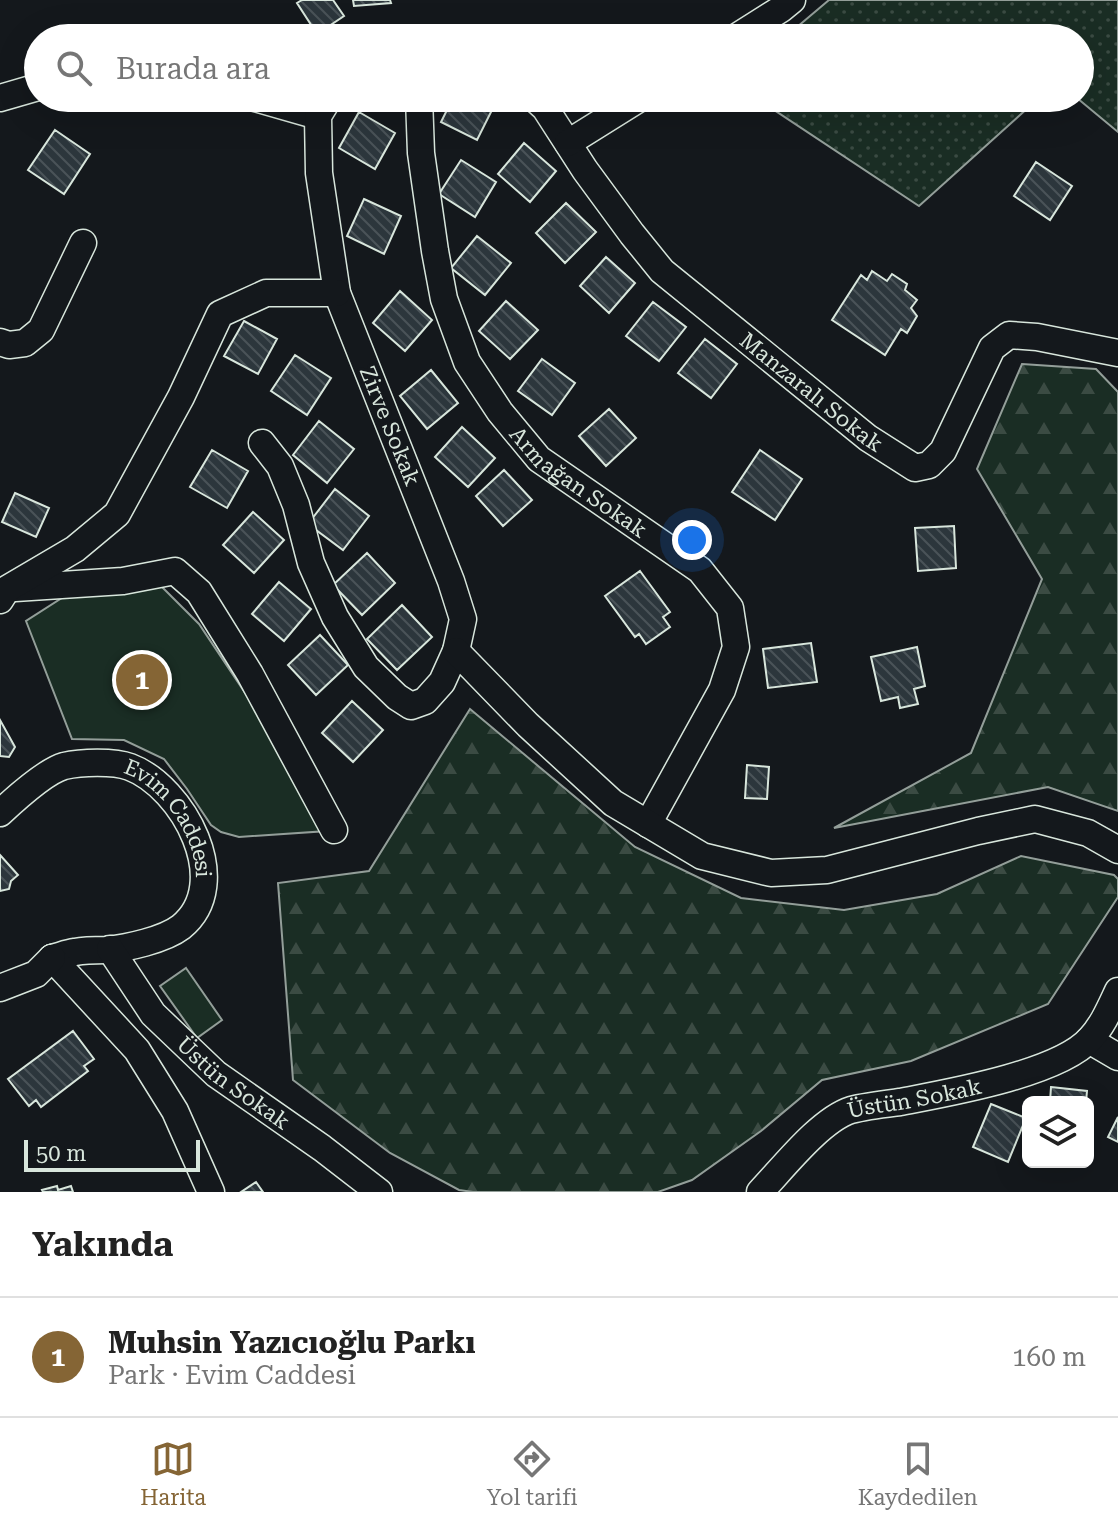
<!DOCTYPE html>
<html lang="tr">
<head>
<meta charset="utf-8">
<style>
	body { margin:0; font-family:"Roboto Serif",serif; background:#f2f2f2; color:#222 }
	.controls { position:absolute; right:24px; bottom:24px; display:grid; overflow:hidden; border-radius:12px; box-shadow:0 8px 32px #0002 }
	.controls button { width:72px; height:72px; display:grid; place-items:center; padding:0; border:0; border-bottom:2px solid #e0e0e0; background:#fff; color:#222; font:40px sans-serif }
	.scale { position:absolute; left:24px; bottom:20px; width:176px; box-sizing:border-box; padding-left:8px; border:4px solid #d8e6dc; border-top:0; font-size:22px; line-height:28px; white-space:nowrap; color:#d8e6dc; -webkit-text-stroke:6px #14181c; paint-order:stroke }
	.you { position:absolute; left:692px; top:540px; width:28px; height:28px; margin:-20px; border:6px solid #fff; border-radius:50%; background:#1a73e8; box-shadow:0 0 0 12px #1a73e833 }
	.badge { display:grid; place-items:center; width:52px; height:52px; border-radius:50%; background:#856535; color:#fff; font-size:26px; font-weight:700 }
	.pin { position:absolute; translate:-50% -50%; border:4px solid #fff; box-shadow:0 2px 8px #0006 }
	.list { margin:0; padding:0; list-style:none }
	h2 { display:flex; justify-content:space-between; align-items:center; height:104px; margin:0; padding:0 32px; font-size:34px }
	h2 small { font-size:26px; font-weight:400; color:#767676 }
	.list li { display:grid; grid-template-columns:52px 1fr auto; gap:24px; align-items:center; box-sizing:border-box; height:120px; padding:0 32px; border-top:2px solid #e0e0e0 }
	.list b { display:block; font-size:30px; white-space:nowrap }
	.list p { margin:0; font-size:26px; white-space:nowrap; color:#767676 }
	.list em { font-size:26px; font-style:normal; color:#767676 }
	.icon { flex:none; width:44px; height:44px; fill:none; stroke:currentColor; stroke-width:2; stroke-linecap:round; stroke-linejoin:round }
	.map { position:relative; flex:none; width:1118px; height:1192px; overflow:hidden }
	.search { position:absolute; background:#fff; box-shadow:0 8px 32px #0002; left:24px; right:24px; top:24px; height:88px; display:flex; align-items:center; gap:20px; box-sizing:border-box; padding:0 28px; border-radius:44px; color:#767676; font-size:30px }
	.sheet { height:224px; background:#fff }
	nav { display:flex; justify-content:space-around; align-items:center; box-sizing:border-box; height:112px; border-top:2px solid #e0e0e0; background:#fff; font-size:22px; color:#767676 }
	nav a { display:grid; justify-items:center; gap:4px }
	nav .on { color:#856535 }
	.map>svg:first-child { display:block }
	.green { fill:#1a2d24; stroke:#939e99; stroke-width:2 }
	.forest { fill:url(#forest-firs); stroke:#939e99; stroke-width:2 }
	.garden { fill:url(#garden-dots); stroke:#939e99; stroke-width:2 }
	.building { fill:url(#building-back-hatch); stroke:#d8e6dc; stroke-width:2 }
	.lines { fill:none; stroke-linecap:round; stroke-linejoin:round }
	.minor-casing { stroke:#d8e6dc; stroke-width:29 }
	.minor { stroke:#14181c; stroke-width:26 }
	.labels { text-anchor:middle; dominant-baseline:central; stroke-width:6; stroke-linejoin:round; paint-order:stroke }
	.street-label { font-size:22px; fill:#d8e6dc; stroke:#14181c }
</style>
</head>
<body>
<div class="map">
<svg width="1118" height="1192" viewBox="0 0 1118 1192">
	<defs>
		<pattern id="forest-firs" width="22" height="20" patternUnits="userSpaceOnUse" patternTransform="scale(2)"><rect width="22" height="20" fill="#1a2d24"/><path d="M5 1l3.5 6h-7zM16 11l3.5 6h-7z" fill="#3b4b43"/></pattern>
		<pattern id="garden-dots" width="8" height="8" patternUnits="userSpaceOnUse" patternTransform="scale(2)"><rect width="8" height="8" fill="#1a2d24"/><path d="M2 2h.1M6 6h.1" fill="none" stroke="#3b4b43" stroke-width="1.8" stroke-linecap="round"/></pattern>
		<pattern id="building-back-hatch" width="6" height="6" patternUnits="userSpaceOnUse" patternTransform="scale(2)"><rect width="6" height="6" fill="#2c363c"/><path d="M-1 5l2 2M0 0l6 6M5-1l2 2" fill="none" stroke="#4a5358"/></pattern>
	</defs>
	<rect width="100%" height="100%" fill="#14181c"/>
	<path class="green" d="M159,584L199,624L274,736L327,831L239,837L221,832L211,825L187,789L164,759L124,740L72,739L26,621L65,596Z
		M186,968L222,1020L197,1038L160,986Z"/>
	<path class="forest" d="M1022,364L1096,369L1118,392V811L1048,787L834,828L971,753L1042,579L977,469Z
		M470,709L635,847L741,898L844,910L937,894L1021,856L1114,875L1118,879V897L1048,1004L911,1061L822,1080L761,1131L692,1180L658,1192H473L459,1190L390,1153L293,1080L278,883L369,871Z"/>
	<path class="garden" d="M829,0H1118V132L1077,98H1080V38H784Z
		M756,98H1039L919,206Z"/>
	<path class="building" d="M302,0H333L344,16L317,34L297,3Z
		M353,0H390L391,3L354,6Z
		M453,98H486L496,102L477,140L441,122Z
		M359,112L395,133L375,169L339,148Z
		M55,130L90,154L64,194L28,170Z
		M524,143L556,171L530,202L498,174Z
		M461,160L496,182L475,217L439,194Z
		M1036,162L1072,186L1050,220L1014,196Z
		M364,199L401,216L384,254L347,236Z
		M566,203L596,232L565,263L536,233Z
		M477,236L511,263L485,295L451,268Z
		M606,257L635,283L609,313L580,286Z
		M872,271L887,281L892,274L907,284L905,290L917,300L911,308L917,316L907,333L901,329L885,355L832,320L861,275L867,280Z
		M400,291L432,320L405,351L373,323Z
		M506,301L538,330L510,359L479,331Z
		M653,302L686,327L659,361L626,336Z
		M244,321L277,339L258,374L224,356Z
		M705,339L737,364L711,398L678,373Z
		M295,355L331,378L307,415L271,391Z
		M542,359L575,383L552,415L518,391Z
		M431,370L458,403L427,429L400,396Z
		M609,409L636,438L606,466L579,436Z
		M319,421L354,449L327,483L293,455Z
		M462,427L495,458L468,487L435,457Z
		M212,450L248,471L227,508L190,487Z
		M760,450L802,479L775,520L732,492Z
		M504,470L532,500L503,526L476,496Z
		M335,489L369,516L343,550L308,524Z
		M15,493L49,508L36,537L2,522Z
		M253,512L284,540L254,573L223,545Z
		M954,526L956,568L918,571L915,528Z
		M367,553L395,583L362,615L333,585Z
		M640,571L670,612L663,617L670,627L646,644L639,634L635,637L605,596Z
		M279,582L311,609L284,641L252,614Z
		M402,605L432,637L397,670L367,639Z
		M320,635L348,665L316,695L288,665Z
		M811,643L817,682L768,688L763,649Z
		M917,647L925,686L914,689L918,704L900,708L898,697L881,701L871,657Z
		M352,701L383,730L353,762L322,733Z
		M0,720L15,747L9,757L0,756Z
		M747,765L769,767L767,799L745,798Z
		M0,855L18,875L11,881L9,889L0,891Z
		M73,1031L94,1059L84,1066L88,1071L41,1107L36,1100L29,1106L8,1079Z
		M1051,1087L1087,1091L1086,1102H1050Z
		M991,1104L1026,1118L1008,1162L973,1147Z
		M1118,1117V1142L1108,1137Z
		M256,1182L263,1192H241Z
		M57,1186L58,1190L71,1186L73,1192H43L42,1190Z"/>
	<g class="lines">
		<defs>
			<g id="minor">
				<path d="M735,38L781,9L792,0"/>
				<path d="M0,98L38,87"/>
				<path d="M255,98L318,116"/>
				<path id="s1" d="M419,98L421,153L435,251L444,299L467,362L500,412L539,459L700,570L730,608L736,647L722,690L648,824"/>
				<path id="s2" d="M534,98L545,108L585,170L632,234L662,271L868,438L915,468L929,465L943,451L992,348L1009,335L1037,337L1118,353"/>
				<path d="M568,143L640,98"/>
				<path d="M0,342L9,345L25,343L41,330L83,243"/>
				<path d="M262,443L280,466L296,505L311,563L335,617L366,667L397,697L411,706L425,701L442,682L456,651L463,619L451,581L337,293L319,173L318,116L329,98"/>
				<path d="M15,588L123,581L175,571L199,592L250,674L334,830"/>
				<path d="M0,600L7,589L75,549L117,514L181,397L220,314L266,293H337"/>
				<path d="M456,651L528,725L613,803L702,856L771,873L827,870L978,831L1035,819L1088,833L1118,850"/>
				<path id="s3" d="M0,813C14,800 46,771 64,766C81,762 114,761 130,767C183,787 235,883 181,927C164,940 127,948 106,950C96,950 85,950 75,952C67,953 60,956 52,958"/>
				<path id="s4" d="M110,949L153,1014L216,1074L322,1148L379,1192"/>
				<path d="M52,958L137,1050L175,1111L211,1192"/>
				<path d="M0,988L36,974L52,958"/>
				<path d="M1089,1040L1118,1057"/>
				<path id="s5" d="M760,1192C783,1168 820,1120 851,1110C866,1106 884,1104 900,1102C947,1093 1058,1074 1090,1039C1103,1025 1110,1008 1118,991"/>
			</g>
		</defs>
		<use href="#minor" class="minor-casing"/>
		<use href="#minor" class="minor"/>
	</g>
	<g class="labels">
		<g class="street-label">
			<text stroke="none"><textPath href="#s2" startOffset="408">Manzaralı Sokak</textPath></text>
			<text transform="translate(390 426) rotate(68)">Zirve Sokak</text>
			<text stroke="none"><textPath href="#s1" startOffset="436">Armağan Sokak</textPath></text>
			<text stroke="none"><textPath href="#s3" startOffset="214">Evim Caddesi</textPath></text>
			<text stroke="none"><textPath href="#s4" startOffset="184">Üstün Sokak</textPath></text>
			<text stroke="none"><textPath href="#s5" startOffset="188">Üstün Sokak</textPath></text>
		</g>
	</g>
</svg>
<div class="controls">
<button><svg class="icon" aria-label="layers" viewBox="0 0 24 24"><path d="M12 4l9 5-9 5-9-5zM3 14l9 5 9-5"/></svg></button>
</div>
<div class="scale">50 m</div>
<div class="you"></div>
<div class="pin badge" style="left:142px;top:680px">1</div>
<div class="search"><svg class="icon" aria-label="search" viewBox="0 0 24 24"><circle cx="10" cy="10" r="6"/><path d="M15 15l6 6"/></svg>Burada ara</div>
</div>
<section class="sheet">
<h2>Yakında<small></small></h2>
<ul class="list">
<li><span class="badge">1</span><div><b>Muhsin Yazıcıoğlu Parkı</b><p>Park · Evim Caddesi</p></div><em>160 m</em></li>
</ul>
</section>
<nav>
<a class="on"><svg class="icon" aria-label="map" viewBox="0 0 24 24"><path d="M3 6l6-2 6 2 6-2v14l-6 2-6-2-6 2zM9 4v14M15 6v14"/></svg>Harita</a>
<a><svg class="icon" aria-label="directions" viewBox="0 0 24 24"><path d="M12 3l9 9-9 9-9-9zM9 14v-3h6M13 9l2 2-2 2"/></svg>Yol tarifi</a>
<a><svg class="icon" aria-label="saved" viewBox="0 0 24 24"><path d="M7 4h10v16l-5-4-5 4z"/></svg>Kaydedilen</a>
</nav>
</body>
</html>
